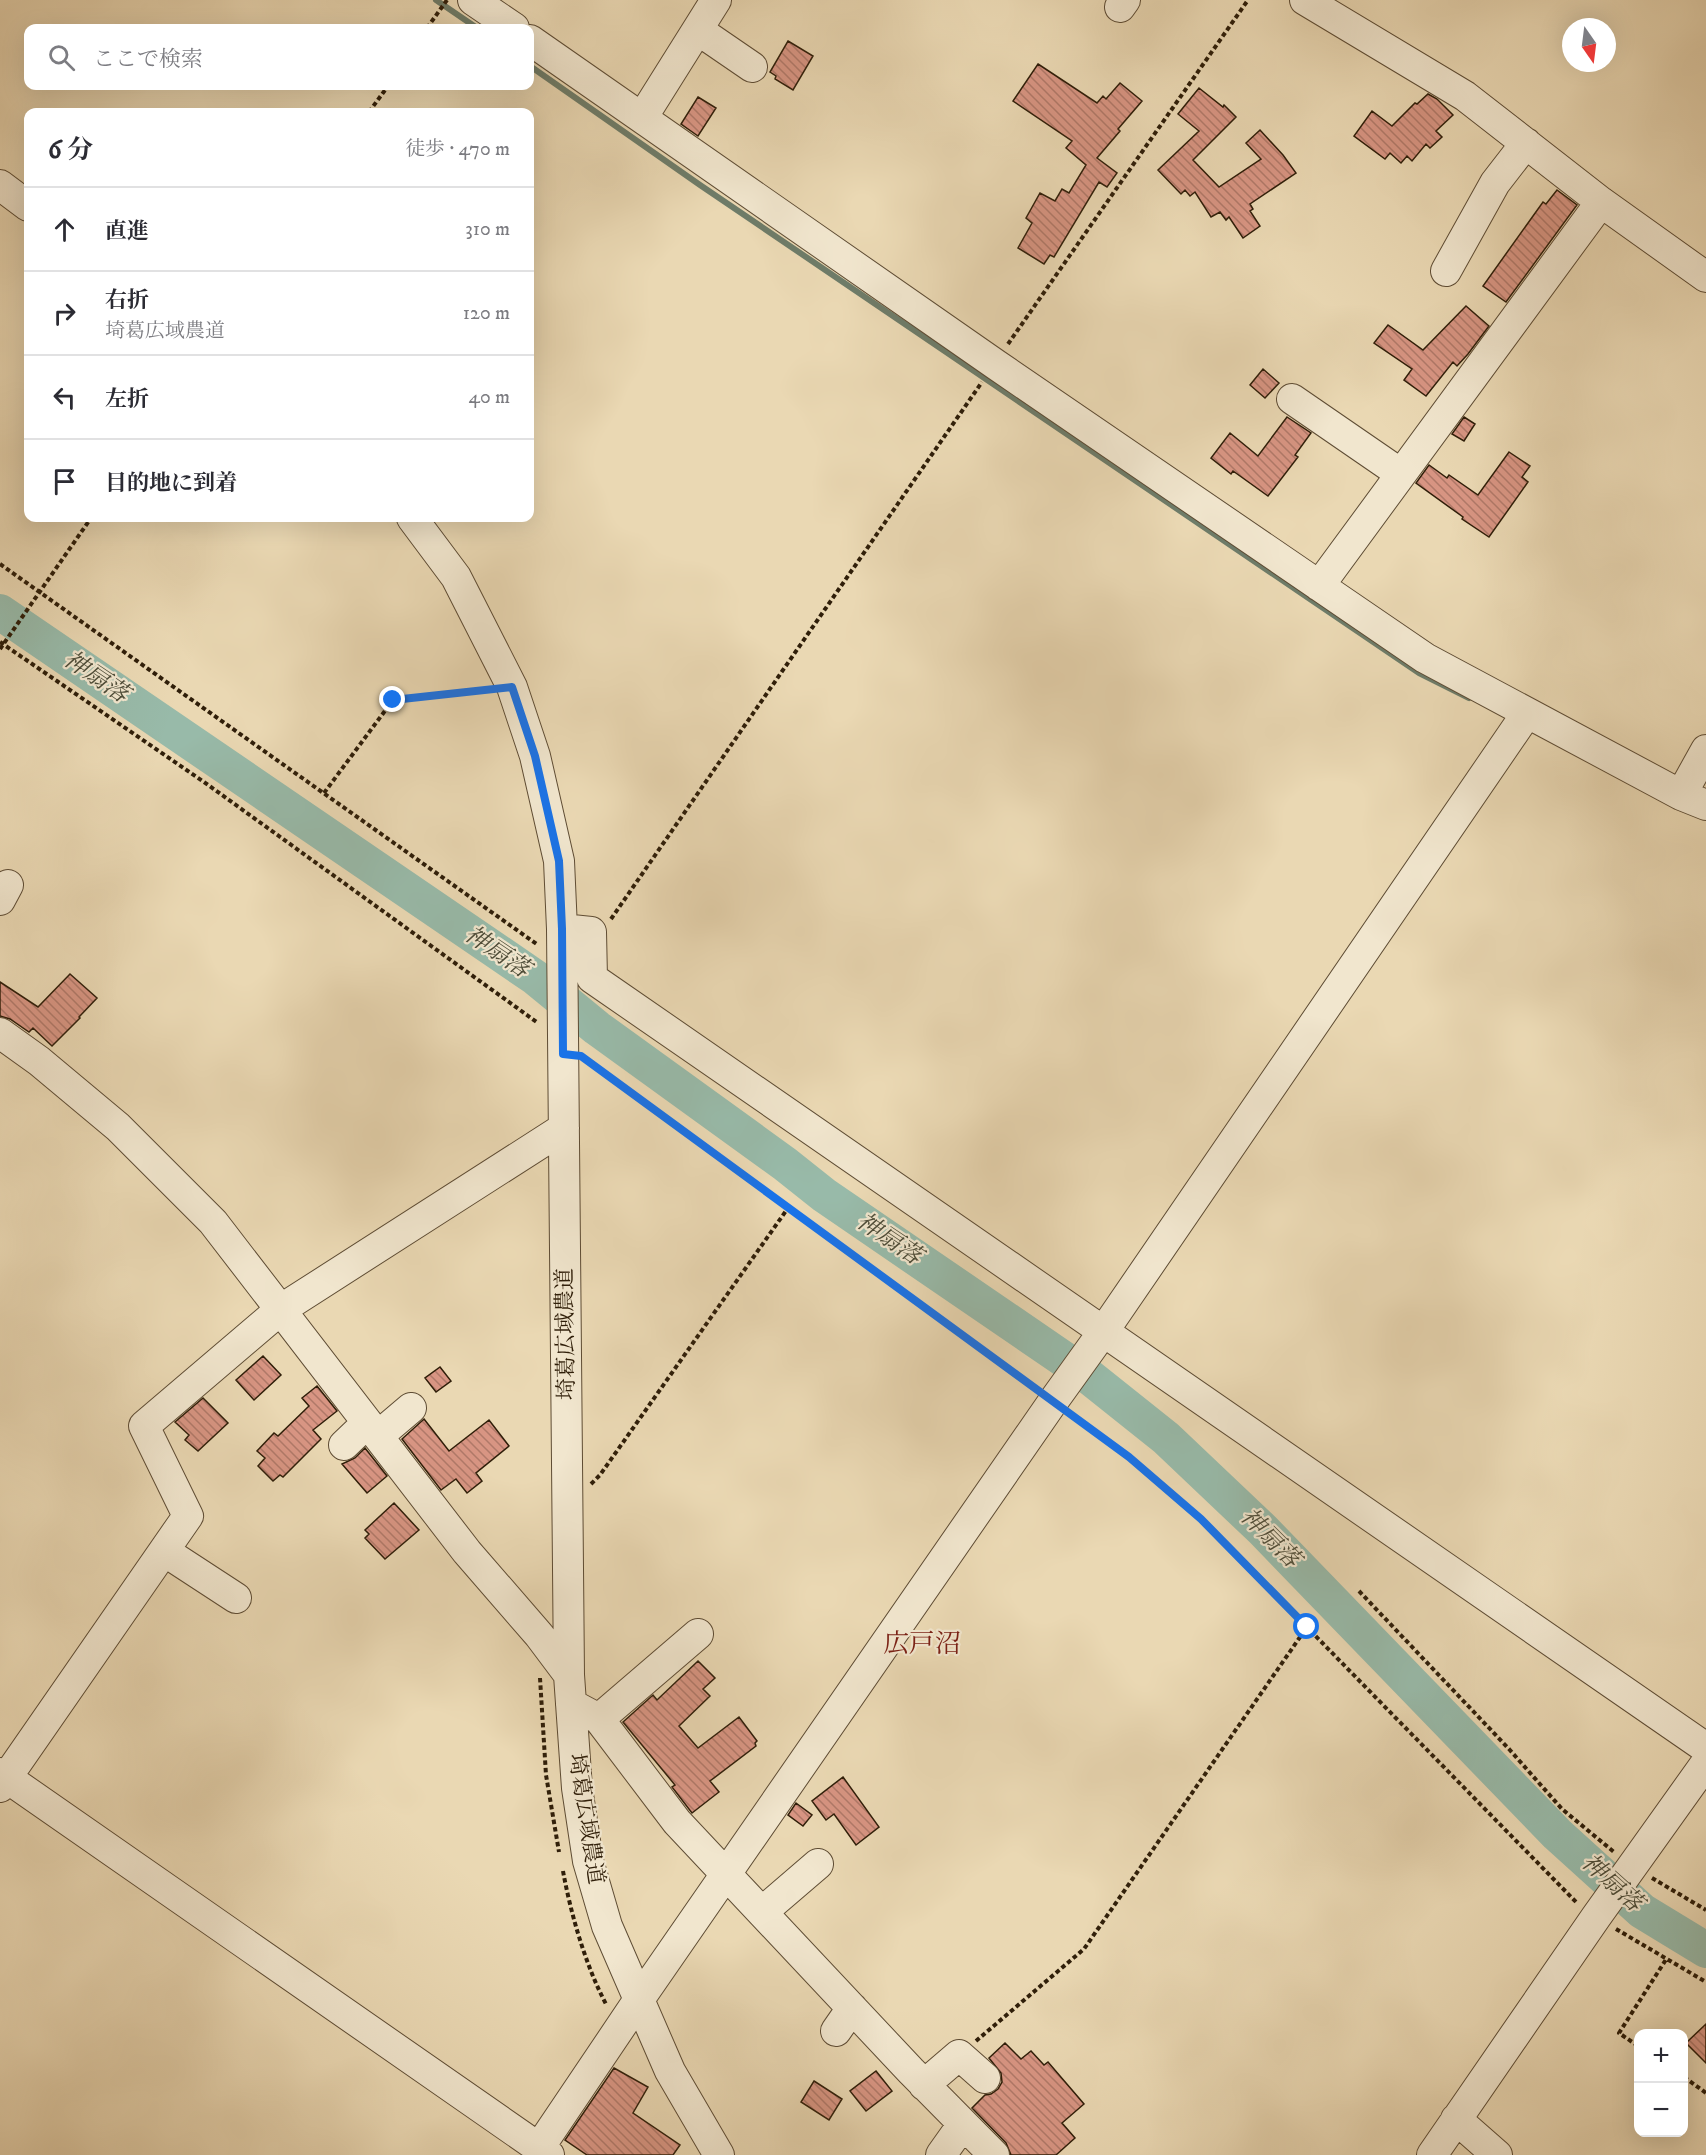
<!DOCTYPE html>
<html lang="ja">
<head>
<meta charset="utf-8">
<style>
	body { margin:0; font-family:"IM FELL DW Pica","Noto Serif JP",serif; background:#f2f2f3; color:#2b2b33 }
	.controls { position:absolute; right:18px; bottom:18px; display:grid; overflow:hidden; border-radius:12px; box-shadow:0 6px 24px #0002 }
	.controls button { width:54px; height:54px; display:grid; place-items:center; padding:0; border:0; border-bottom:2px solid #e1e1e2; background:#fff; color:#2b2b33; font:30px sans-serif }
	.compass { position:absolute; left:1562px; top:18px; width:54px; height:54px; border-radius:50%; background:#fff; box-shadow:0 6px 24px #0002; rotate:166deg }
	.stop { position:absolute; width:18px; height:18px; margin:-14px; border:4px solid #1a73e8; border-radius:50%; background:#fff }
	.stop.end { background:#1a73e8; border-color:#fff; box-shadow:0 2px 6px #0008 }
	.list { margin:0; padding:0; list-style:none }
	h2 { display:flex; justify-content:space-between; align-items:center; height:78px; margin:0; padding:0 24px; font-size:26px }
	h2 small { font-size:20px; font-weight:400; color:#7c7c81 }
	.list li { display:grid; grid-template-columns:39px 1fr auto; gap:18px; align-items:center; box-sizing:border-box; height:84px; padding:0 24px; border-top:2px solid #e1e1e2 }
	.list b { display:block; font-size:22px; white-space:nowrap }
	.list p { margin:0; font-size:20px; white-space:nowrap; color:#7c7c81 }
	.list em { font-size:20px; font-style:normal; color:#7c7c81 }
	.icon { flex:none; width:33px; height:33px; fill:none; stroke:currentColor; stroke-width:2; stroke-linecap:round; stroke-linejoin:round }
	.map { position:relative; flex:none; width:1706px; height:2155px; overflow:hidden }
	.search { position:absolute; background:#fff; box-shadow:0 6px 24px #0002; left:24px; top:24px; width:510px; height:66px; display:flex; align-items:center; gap:15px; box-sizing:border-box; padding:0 21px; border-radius:12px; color:#7c7c81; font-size:22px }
	.panel { position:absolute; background:#fff; box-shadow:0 6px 24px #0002; left:24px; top:108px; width:510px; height:414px; border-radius:12px }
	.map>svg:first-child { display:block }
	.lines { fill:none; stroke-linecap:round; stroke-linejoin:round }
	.stream { stroke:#6e7c69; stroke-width:6 }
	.river { stroke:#98baa9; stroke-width:36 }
	.building { fill:url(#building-back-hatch); stroke:#2f1e09; stroke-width:1.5 }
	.minor-casing { stroke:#5e4c34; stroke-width:32 }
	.path { stroke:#2f1e09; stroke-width:4; stroke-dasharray:4.5 3; stroke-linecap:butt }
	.minor { stroke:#f1e6ce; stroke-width:30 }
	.route { stroke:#1a73e8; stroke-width:8 }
	.labels { text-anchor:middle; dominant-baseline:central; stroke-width:4.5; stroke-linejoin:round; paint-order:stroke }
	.street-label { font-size:22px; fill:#2f1e09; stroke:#f1e6ce }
	.water-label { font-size:24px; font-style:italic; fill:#4e4d39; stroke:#f1e6ce }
	.quarter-label { font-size:26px; fill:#7a1f14; stroke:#f1e6ce }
</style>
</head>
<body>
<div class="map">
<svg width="1706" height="2155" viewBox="0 0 1706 2155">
	<defs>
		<pattern id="building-back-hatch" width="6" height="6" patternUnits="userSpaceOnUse" patternTransform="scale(1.5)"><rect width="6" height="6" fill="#d89583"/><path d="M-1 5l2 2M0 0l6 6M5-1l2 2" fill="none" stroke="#b07969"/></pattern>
	</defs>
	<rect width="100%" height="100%" fill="#ead8b3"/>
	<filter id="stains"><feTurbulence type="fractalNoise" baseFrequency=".00333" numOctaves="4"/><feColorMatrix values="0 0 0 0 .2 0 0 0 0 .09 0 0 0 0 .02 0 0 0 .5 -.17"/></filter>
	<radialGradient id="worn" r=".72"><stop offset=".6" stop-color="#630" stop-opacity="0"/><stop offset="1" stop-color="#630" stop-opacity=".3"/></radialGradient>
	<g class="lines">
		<path class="stream" d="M436,0L477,28
			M530,66L700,185L1304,595L1419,673L1469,698"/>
		<path class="river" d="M0,612L536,978L597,1028L785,1164L824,1195L1087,1375L1166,1438L1263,1530L1557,1834L1642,1911L1706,1950"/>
	</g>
	<path class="building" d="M788,41L813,56L793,90L775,79L776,76L770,72Z
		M1038,64L1097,103L1103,96L1106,99L1120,83L1142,101L1118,129L1120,131L1097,158L1117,173L1107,187L1099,182L1054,257L1050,255L1044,264L1018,248L1032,223L1026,218L1040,193L1055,201L1062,189L1069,193L1086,165L1066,148L1072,141L1013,101Z
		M1199,88L1223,107L1224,105L1236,117L1193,160L1219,187L1261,159L1246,143L1260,130L1283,155L1296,173L1250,204L1253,209L1250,211L1260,226L1243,238L1229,217L1226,220L1220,212L1211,217L1195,192L1190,196L1185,190L1181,194L1158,170L1199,131L1178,114Z
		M1428,94L1437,99L1453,115L1436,131L1442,137L1430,148L1426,144L1412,161L1407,156L1401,163L1390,153L1385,159L1354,136L1372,111L1392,126L1415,103L1417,104Z
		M698,97L716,108L698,136L681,124Z
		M1557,190L1577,205L1506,302L1483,286L1543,202L1546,204Z
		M1466,306L1489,326L1468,354L1457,366L1453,362L1426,396L1404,380L1412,369L1374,343L1388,325L1423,350Z
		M1263,369L1279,383L1265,398L1250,385Z
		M1287,417L1311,433L1295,455L1298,457L1268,496L1233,471L1231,474L1211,458L1230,433L1258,456Z
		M1464,417L1475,424L1464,441L1452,434Z
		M1509,452L1530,466L1522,477L1528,482L1489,537L1462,519L1463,517L1416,483L1429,465L1447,478L1449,475L1478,495Z
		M70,974L97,998L79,1017L80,1018L52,1046L33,1028L29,1032L10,1019L0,1016V982L38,1007Z
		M263,1356L281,1375L254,1400L236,1380Z
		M440,1367L451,1381L436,1392L425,1378Z
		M317,1386L337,1411L313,1430L321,1439L283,1477L280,1475L273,1481L258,1466L265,1458L257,1451L274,1433L278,1436L309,1406L302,1398Z
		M203,1398L228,1423L198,1451L185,1440L189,1435L175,1422Z
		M424,1419L449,1451L489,1420L509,1446L476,1473L482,1481L467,1493L456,1479L441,1490L402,1439Z
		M365,1448L387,1476L367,1493L342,1464L355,1458Z
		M394,1503L419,1530L385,1559L365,1538L369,1534L365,1530Z
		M698,1661L715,1678L703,1689L710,1696L679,1726L698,1748L739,1717L757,1741L755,1743L756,1746L710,1781L719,1792L692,1813L672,1787L675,1785L623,1722L653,1695L657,1700Z
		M843,1777L879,1827L856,1845L834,1814L826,1820L812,1801Z
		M796,1803L812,1815L803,1826L788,1815Z
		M1706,2024V2063L1686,2043Z
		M1005,2043L1021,2059L1031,2051L1044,2065L1048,2062L1084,2104L1062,2123L1075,2138L1056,2155H1011L1006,2143L972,2108L985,2095L991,2094L998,2089L1002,2082L1001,2073L989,2058Z
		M614,2068L648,2087L633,2113L680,2145L673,2155H587L565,2140Z
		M876,2071L892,2091L866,2111L850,2091Z
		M814,2081L842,2099L829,2120L801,2102Z"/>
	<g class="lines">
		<defs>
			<path id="minor" d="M473,0L514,28
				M1305,0L1465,96L1601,202L1706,277
				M1120,7L1125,0
				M698,30L752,67
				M530,40L995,364L1425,658L1681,795L1706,805
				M642,118L716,0
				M0,185L28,206
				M1446,271L1495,183L1526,143
				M1292,399L1401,474
				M412,518L456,577L512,687L535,756L559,861L562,929L569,1675L577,1788L588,1861L607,1926L670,2071L719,2155
				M1319,586L1601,202
				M1681,795L1706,750
				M0,900L8,885
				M562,929L591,932L592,978L1706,1748
				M0,1033L39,1061L118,1127L213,1222L467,1552L539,1635L569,1675
				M378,1436L411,1408
				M344,1445L367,1423
				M164,1551L236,1598
				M571,1704L599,1719L677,1822L911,2071L994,2155
				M599,1719L698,1634
				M0,1773L549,2155
				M0,1787L188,1516L144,1426L280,1310L564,1128
				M762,1912L818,1864
				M836,2031L852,2008
				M924,2085L959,2055L985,2078
				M1456,2119L1497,2155
				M539,2148L638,2001L1052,1403L1103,1332L1527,713
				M941,2155L963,2124
				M1432,2155L1596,1917L1706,1763"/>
		</defs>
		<use href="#minor" class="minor-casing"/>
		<path class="path" d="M427,28L447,0
			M369,112L388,86
			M1008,344L1248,0
			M0,564L538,945
			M0,642L204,782L538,1023
			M0,649L91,518
			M324,793L393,700L486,690
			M611,919L982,382
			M588,1061L1034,1389
			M1071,1416L1129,1457L1201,1519L1577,1903
			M591,1484L600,1475L788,1208
			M1359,1591L1509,1749L1562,1809L1614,1852
			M540,1678L546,1775L559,1852
			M563,1871C571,1915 586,1967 607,2006
			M1652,1878L1706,1910
			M1616,1929L1706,1982
			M976,2041L1084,1949L1307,1627
			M1638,2046L1619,2033L1667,1958
			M1684,2077L1706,2093"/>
		<use href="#minor" class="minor"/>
	</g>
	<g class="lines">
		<path class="route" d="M393,700L512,687L535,756L559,861L562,929L563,1054L581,1056L1129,1457L1201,1519L1307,1627"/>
	</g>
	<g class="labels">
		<g class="street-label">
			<text transform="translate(566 1334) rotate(-91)">埼葛広域農道</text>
			<text transform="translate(586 1819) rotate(81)">埼葛広域農道</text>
		</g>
		<g class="water-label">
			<text transform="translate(96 677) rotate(34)">神扇落</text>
			<text transform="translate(497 952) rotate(34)">神扇落</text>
			<text transform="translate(889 1239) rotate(34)">神扇落</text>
			<text transform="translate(1270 1538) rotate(45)">神扇落</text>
			<text transform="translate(1612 1883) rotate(42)">神扇落</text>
		</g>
		<g class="quarter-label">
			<text x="922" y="1644">広戸沼</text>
		</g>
	</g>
	<rect width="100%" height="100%" filter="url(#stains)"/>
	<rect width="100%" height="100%" fill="url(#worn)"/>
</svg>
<div class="controls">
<button>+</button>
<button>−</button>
</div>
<svg class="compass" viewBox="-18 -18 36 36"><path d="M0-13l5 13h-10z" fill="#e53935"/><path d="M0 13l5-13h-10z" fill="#7c7c81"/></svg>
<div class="stop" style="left:1307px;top:1627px"></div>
<div class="stop end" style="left:393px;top:700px"></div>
<div class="search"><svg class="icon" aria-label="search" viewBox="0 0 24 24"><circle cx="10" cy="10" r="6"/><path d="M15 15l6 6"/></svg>ここで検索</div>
<section class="panel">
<h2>6 分<small>徒歩 · 470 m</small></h2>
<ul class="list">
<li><svg class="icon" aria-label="ahead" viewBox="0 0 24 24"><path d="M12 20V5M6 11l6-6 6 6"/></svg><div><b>直進</b></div><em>310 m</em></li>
<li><svg class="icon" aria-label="right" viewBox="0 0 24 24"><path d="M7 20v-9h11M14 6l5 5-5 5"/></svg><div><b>右折</b><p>埼葛広域農道</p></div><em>120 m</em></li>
<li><svg class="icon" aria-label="left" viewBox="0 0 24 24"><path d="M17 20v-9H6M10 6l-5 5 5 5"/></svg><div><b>左折</b></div><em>40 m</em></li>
<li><svg class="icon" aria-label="arrive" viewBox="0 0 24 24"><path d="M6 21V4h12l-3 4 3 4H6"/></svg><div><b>目的地に到着</b></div></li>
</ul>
</section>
</div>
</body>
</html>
